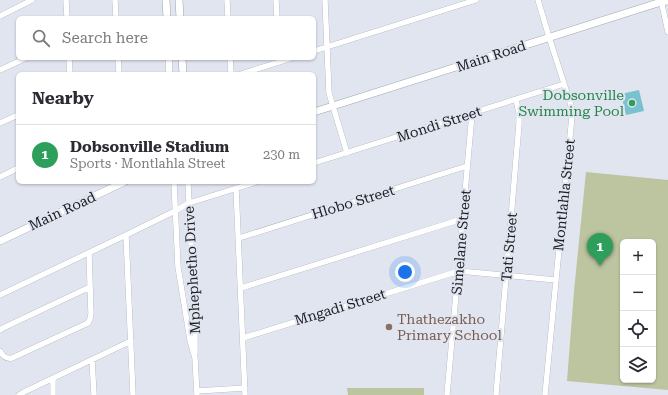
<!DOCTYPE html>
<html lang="en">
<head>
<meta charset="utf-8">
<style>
	body { margin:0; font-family:"Roboto Serif",serif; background:#f2f2f3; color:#2b2b33 }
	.controls { position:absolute; right:12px; bottom:12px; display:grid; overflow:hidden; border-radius:6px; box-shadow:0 1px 3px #0004 }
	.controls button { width:36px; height:36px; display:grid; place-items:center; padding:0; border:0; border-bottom:1px solid #e1e1e2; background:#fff; color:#2b2b33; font:20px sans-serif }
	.you { position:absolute; left:405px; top:272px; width:14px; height:14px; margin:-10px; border:3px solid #fff; border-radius:50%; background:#1a73e8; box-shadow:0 0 0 6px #1a73e833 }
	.badge { display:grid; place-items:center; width:26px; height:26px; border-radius:50%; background:#a96832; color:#fff; font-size:13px; font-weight:700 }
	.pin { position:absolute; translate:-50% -33px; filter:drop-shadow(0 1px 2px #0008) }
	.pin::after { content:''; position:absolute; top:21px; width:14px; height:12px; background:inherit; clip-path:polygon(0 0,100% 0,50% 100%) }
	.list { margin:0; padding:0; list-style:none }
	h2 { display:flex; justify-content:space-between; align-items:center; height:52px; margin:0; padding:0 16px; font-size:17px }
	h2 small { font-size:13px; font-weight:400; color:#7c7c81 }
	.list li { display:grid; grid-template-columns:26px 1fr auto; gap:12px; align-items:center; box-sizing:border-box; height:60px; padding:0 16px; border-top:1px solid #e1e1e2 }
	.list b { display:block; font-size:15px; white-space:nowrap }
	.list p { margin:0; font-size:13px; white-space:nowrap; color:#7c7c81 }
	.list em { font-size:13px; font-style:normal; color:#7c7c81 }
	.icon { flex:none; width:22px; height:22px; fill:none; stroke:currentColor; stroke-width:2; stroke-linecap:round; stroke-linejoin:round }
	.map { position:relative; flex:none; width:668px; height:395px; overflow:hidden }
	.search { position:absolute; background:#fff; box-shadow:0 1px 3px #0004; left:16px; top:16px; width:300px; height:44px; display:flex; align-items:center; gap:10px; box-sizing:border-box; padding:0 14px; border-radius:6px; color:#7c7c81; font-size:15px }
	.panel { position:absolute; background:#fff; box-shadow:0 1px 3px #0004; left:16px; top:72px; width:300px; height:112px; border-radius:6px }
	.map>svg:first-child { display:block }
	.green { fill:#bdc4a0; fill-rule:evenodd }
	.water { fill:#79c1ce }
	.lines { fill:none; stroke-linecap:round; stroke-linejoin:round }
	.minor-casing { stroke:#a2a5b0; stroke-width:6 }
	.tertiary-casing { stroke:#a2a5b0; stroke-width:8 }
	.minor { stroke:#fff; stroke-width:5.5 }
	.tertiary { stroke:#fff; stroke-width:7 }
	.leisure-dot { fill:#2e9e5b; stroke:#e1e5f0; stroke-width:1.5 }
	.education-dot { fill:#8d6e63; stroke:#e1e5f0; stroke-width:1.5 }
	.labels { text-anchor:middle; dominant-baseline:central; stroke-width:4; stroke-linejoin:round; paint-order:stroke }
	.street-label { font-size:14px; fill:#1b1d21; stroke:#e1e5f0 }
	.leisure-label { font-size:14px; fill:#27864d; stroke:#e1e5f0; text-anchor:end }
	.education-label { font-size:14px; fill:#785e54; stroke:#e1e5f0; text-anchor:start }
</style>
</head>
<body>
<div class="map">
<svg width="668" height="395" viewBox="0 0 668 395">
	<rect width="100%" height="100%" fill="#e1e5f0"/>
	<path class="green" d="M586,172L668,180V390L567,381L574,291ZM623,242H653V380H623Z
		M347,388H424V395H348Z"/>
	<path class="water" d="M639,90L644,111L626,115L621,94Z"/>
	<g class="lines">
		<defs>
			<path id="minor" d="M66,0L67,18
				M115,0L116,18
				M227,0L228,18
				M276,0L277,18
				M325,0L329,93L347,153
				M538,0L549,37L569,99L572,109V116L556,280L545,395
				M661,0L668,32
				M0,16L32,0
				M314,51L476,0
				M69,58L70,74
				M118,58L119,74
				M230,58L231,74
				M0,70L26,58
				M241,74L292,58
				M0,123L18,115
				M314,163L564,84
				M0,177L18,168
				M174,182L178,267L190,340L195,358L197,395
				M188,182L195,325V354
				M236,188L245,395
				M126,235L133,395
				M239,238L467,166
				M241,288L462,219
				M0,295L126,235L175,211L189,203L256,182
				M0,330L3,328L90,287
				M243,338L459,271L556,280
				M0,351C3,357 6,359 12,358L88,323L90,319L91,314L89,253
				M92,360L94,395
				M53,379V395
				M197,391L245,388
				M19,395L24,392L131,341
				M447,395L472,114
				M496,395L519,124V113L516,100"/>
			<path id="tertiary" d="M166,0L167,18
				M179,0L180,18
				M169,58V74
				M182,58L183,74
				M314,112L661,2L668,1
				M0,241L124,182"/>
		</defs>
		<use href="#minor" class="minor-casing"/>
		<use href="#tertiary" class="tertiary-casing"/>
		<use href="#minor" class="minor"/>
		<use href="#tertiary" class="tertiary"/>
	</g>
	<circle class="leisure-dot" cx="632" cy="103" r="4"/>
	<circle class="education-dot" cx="389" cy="327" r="4"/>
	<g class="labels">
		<g class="street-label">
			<text transform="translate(491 56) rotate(-18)">Main Road</text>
			<text transform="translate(439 124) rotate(-18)">Mondi Street</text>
			<text transform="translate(564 195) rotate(-84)">Montlahla Street</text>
			<text transform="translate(353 202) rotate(-17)">Hlobo Street</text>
			<text transform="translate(62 211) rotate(-25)">Main Road</text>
			<text transform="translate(461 242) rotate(-85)">Simelane Street</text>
			<text transform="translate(509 247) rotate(-85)">Tati Street</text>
			<text transform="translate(192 270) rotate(-93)">Mphephetho Drive</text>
			<text transform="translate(340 307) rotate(-17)">Mngadi Street</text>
		</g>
		<g class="leisure-label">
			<text x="624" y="95">Dobsonville<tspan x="624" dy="16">Swimming Pool</tspan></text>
		</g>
		<g class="education-label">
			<text x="397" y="319">Thathezakho<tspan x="397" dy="16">Primary School</tspan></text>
		</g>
	</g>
</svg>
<div class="controls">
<button>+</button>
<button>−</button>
<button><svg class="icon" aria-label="locate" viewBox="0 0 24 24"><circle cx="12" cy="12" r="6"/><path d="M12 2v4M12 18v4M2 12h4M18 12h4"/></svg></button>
<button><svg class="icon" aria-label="layers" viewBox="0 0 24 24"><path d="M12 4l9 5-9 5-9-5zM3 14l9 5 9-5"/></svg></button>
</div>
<div class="you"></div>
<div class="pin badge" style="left:600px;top:266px;background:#2e9e5b">1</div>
<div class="search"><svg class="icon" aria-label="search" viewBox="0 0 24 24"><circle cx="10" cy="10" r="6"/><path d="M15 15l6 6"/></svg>Search here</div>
<section class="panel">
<h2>Nearby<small></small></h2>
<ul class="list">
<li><span class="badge" style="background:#2e9e5b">1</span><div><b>Dobsonville Stadium</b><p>Sports · Montlahla Street</p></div><em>230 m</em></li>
</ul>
</section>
</div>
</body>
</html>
